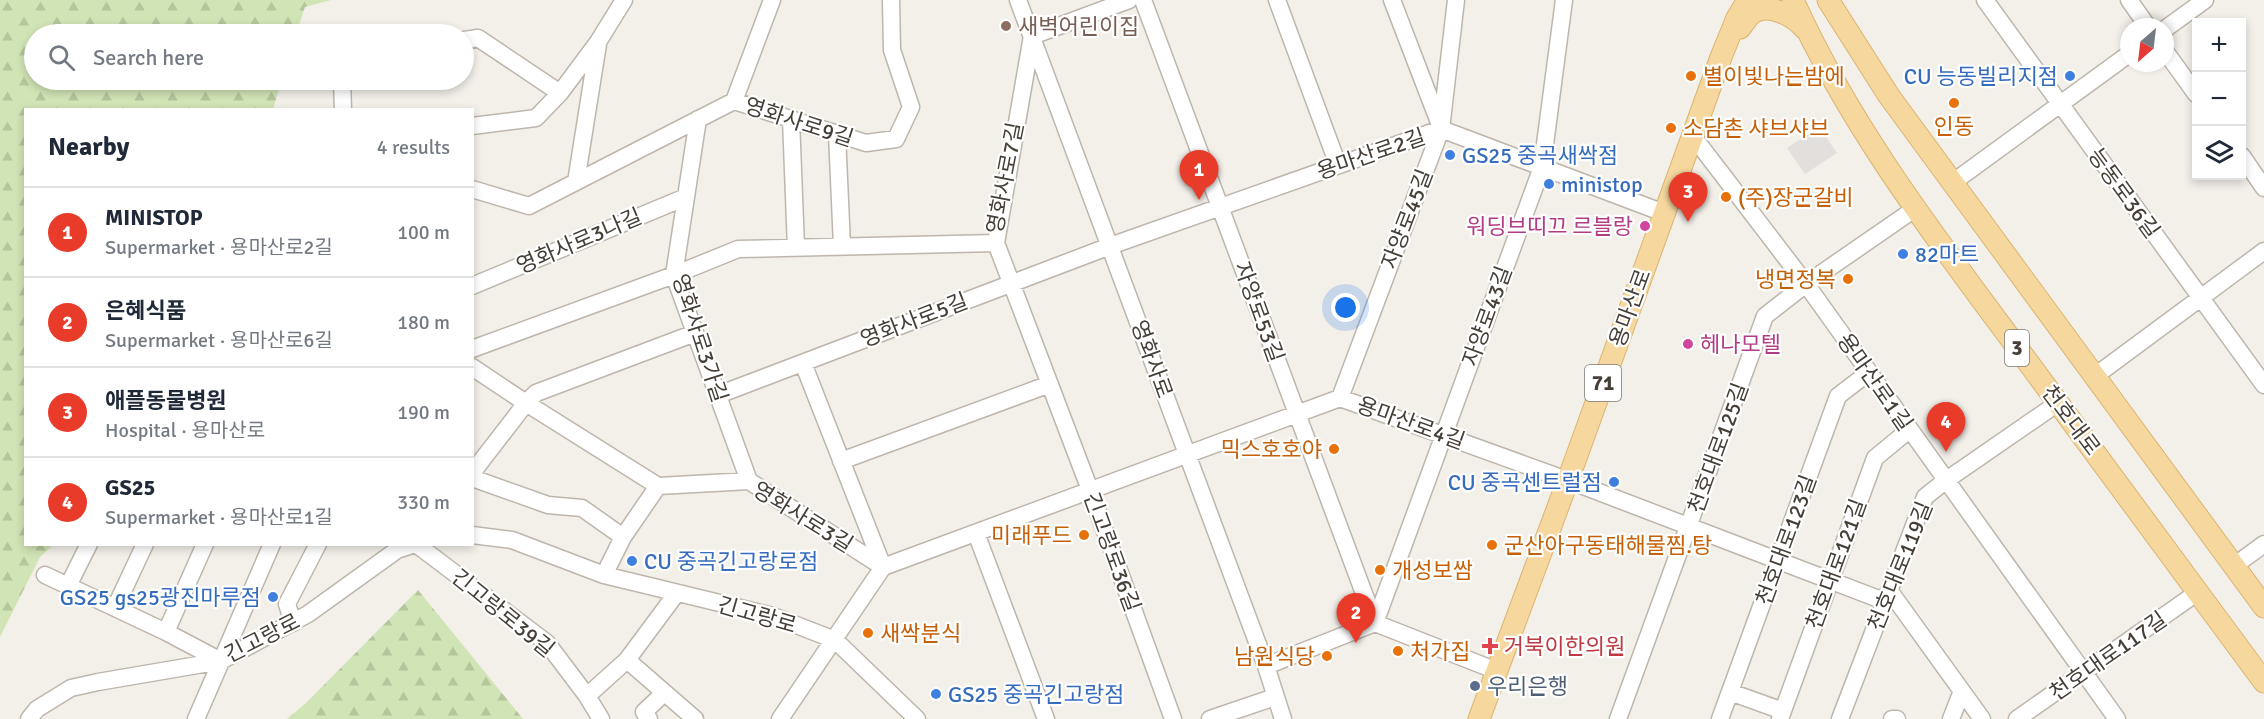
<!DOCTYPE html>
<html lang="en">
<head>
<meta charset="utf-8">
<style>
	body { margin:0; font-family:Signika,"Noto Sans KR",sans-serif; background:#f2f2f3; color:#1f2937 }
	.controls { position:absolute; right:18px; top:18px; display:grid; overflow:hidden; border-radius:0px; box-shadow:0 3px 9px #0003 }
	.controls button { width:54px; height:54px; display:grid; place-items:center; padding:0; border:0; border-bottom:2px solid #e0e1e3; background:#fff; color:#1f2937; font:30px sans-serif }
	.compass { position:absolute; left:2120px; top:18px; width:54px; height:54px; border-radius:50%; background:#fff; box-shadow:0 3px 9px #0003; rotate:208deg }
	.you { position:absolute; left:1346px; top:308px; width:21px; height:21px; margin:-15px; border:4px solid #fff; border-radius:50%; background:#1a73e8; box-shadow:0 0 0 9px #1a73e833 }
	.badge { display:grid; place-items:center; width:39px; height:39px; border-radius:50%; background:#e93b2a; color:#fff; font-size:20px; font-weight:700 }
	.pin { position:absolute; translate:-50% -50px; filter:drop-shadow(0 2px 3px #0008) }
	.pin::after { content:''; position:absolute; top:32px; width:21px; height:18px; background:inherit; clip-path:polygon(0 0,100% 0,50% 100%) }
	.list { margin:0; padding:0; list-style:none }
	h2 { display:flex; justify-content:space-between; align-items:center; height:78px; margin:0; padding:0 24px; font-size:26px }
	h2 small { font-size:20px; font-weight:400; color:#747a83 }
	.list li { display:grid; grid-template-columns:39px 1fr auto; gap:18px; align-items:center; box-sizing:border-box; height:90px; padding:0 24px; border-top:2px solid #e0e1e3 }
	.list b { display:block; font-size:22px; white-space:nowrap }
	.list p { margin:0; font-size:20px; white-space:nowrap; color:#747a83 }
	.list em { font-size:20px; font-style:normal; color:#747a83 }
	.icon { flex:none; width:33px; height:33px; fill:none; stroke:currentColor; stroke-width:2; stroke-linecap:round; stroke-linejoin:round }
	.map { position:relative; flex:none; width:2264px; height:719px; overflow:hidden }
	.search { position:absolute; background:#fff; box-shadow:0 3px 9px #0003; left:24px; top:24px; width:450px; height:66px; display:flex; align-items:center; gap:15px; box-sizing:border-box; padding:0 21px; border-radius:33px; color:#747a83; font-size:22px }
	.panel { position:absolute; background:#fff; box-shadow:0 3px 9px #0003; left:24px; top:108px; width:450px; height:438px; border-radius:0px }
	.map>svg:first-child { display:block }
	.forest { fill:url(#forest-firs) }
	.parking { fill:#e2dfdd }
	.lines { fill:none; stroke-linecap:round; stroke-linejoin:round }
	.minor-casing { stroke:#beb6ac; stroke-width:19 }
	.major-casing { stroke:#dab46f; stroke-width:23 }
	.minor { stroke:#fff; stroke-width:16 }
	.major { stroke:#f6d89e; stroke-width:21 }
	.education-dot { fill:#8d6e63; stroke:#fff; stroke-width:2 }
	.food-dot { fill:#e8710a; stroke:#fff; stroke-width:2 }
	.shop-dot { fill:#3f7fe0; stroke:#fff; stroke-width:2 }
	.hotel-dot { fill:#d1479c; stroke:#fff; stroke-width:2 }
	.health-dot { fill:#e0444e; stroke:#fff; stroke-width:2 }
	.service-dot { fill:#5c6f8a; stroke:#fff; stroke-width:2 }
	.labels { text-anchor:middle; dominant-baseline:central; stroke-width:4.5; stroke-linejoin:round; paint-order:stroke }
	.shield { fill:#fff; stroke:#7e7974; stroke-width:1.5 }
	.shield-label { font-size:21px; font-weight:bold; fill:#463f38 }
	.education-label { font-size:22px; fill:#785e54; stroke:#fff; text-anchor:start }
	.food-label { font-size:22px; fill:#c56008; stroke:#fff; text-anchor:start }
	.shop-label { font-size:22px; fill:#366cbe; stroke:#fff; text-anchor:start }
	.street-label { font-size:22px; fill:#463f38; stroke:#fff }
	.hotel-label { font-size:22px; fill:#b23c85; stroke:#fff; text-anchor:end }
	.health-label { font-size:22px; fill:#be3a42; stroke:#fff; text-anchor:start }
	.service-label { font-size:22px; fill:#4e5e75; stroke:#fff; text-anchor:start }
</style>
</head>
<body>
<div class="map">
<svg width="2264" height="719" viewBox="0 0 2264 719">
	<defs>
		<pattern id="forest-firs" width="22" height="20" patternUnits="userSpaceOnUse" patternTransform="scale(1.5)"><rect width="22" height="20" fill="#d1e4b5"/><path d="M5 1l3.5 6h-7zM16 11l3.5 6h-7z" fill="#b5c59c"/></pattern>
	</defs>
	<rect width="100%" height="100%" fill="#f3efe9"/>
	<path class="forest" d="M0,0H331L305,7L296,34H34V80H282L273,109L26,110V544L53,545L40,557L0,637Z
		M418,590L523,719H287L306,703Z"/>
	<path class="parking" d="M1819,127L1837,153L1805,174L1787,148Z"/>
	<g class="lines">
		<defs>
			<path id="minor" d="M1018,0L1266,666L1283,719
				M1143,0L1375,623
				M1277,0L1338,165
				M1392,0L1440,125
				M1985,0L2264,385
				M2129,0L2148,27
				M2165,29L2205,0
				M464,40L478,38L560,93
				M2165,51L2196,94
				M342,80L343,110
				M734,101L772,0
				M698,119L674,275L749,481
				M791,119L796,248
				M472,126L536,118L560,93L598,42L624,0
				M837,134L842,246
				M1692,135L1806,284L2117,719
				M2242,156L2264,188
				M576,182L598,44
				M1952,183L2129,54
				M472,189L529,206L734,101L866,143L896,139L911,107L892,50L891,0
				M996,243L1090,490L1173,719
				M996,243L1032,36L1129,0
				M472,286L686,197
				M472,349L674,275L738,249L996,243
				M803,363L883,567
				M472,367L526,403L658,486L749,481L883,567
				M2095,376L2264,251
				M718,395L1110,246L1441,129L1664,213
				M1340,398L1441,129L1456,0
				M841,461L1050,384
				M472,473L526,403L536,393L695,333
				M472,478L548,505L582,508L623,537
				M976,533L1046,719
				M472,535L512,540L604,575L773,616L835,640L917,719
				M416,544L547,643L587,696L601,719
				M2234,566L2264,544
				M45,575L166,632L221,661
				M604,575L623,537L658,486
				M68,586L89,544
				M1889,590L1982,719
				M115,608L145,544
				M293,623L287,604L318,544
				M1375,623L1542,167L1564,0
				M166,632L205,544
				M627,660L695,719
				M1266,666L1375,623L1497,671
				M1730,692L1783,711
				M587,696L627,660L676,594
				M29,719L37,709L71,688L98,682L221,661L308,614L397,550L415,544
				M196,719L272,544
				M649,719L644,712L663,694
				M780,719L883,567L1340,398L1578,484L1884,601
				M1210,719L1275,697
				M1618,719L1765,316L1806,284L1916,208
				M1720,719L1838,396L1868,373
				M1780,719L1875,458L1909,430
				M1840,719L1925,497L1945,481L2058,403
				M1892,719H1897
				M1951,719L1962,691
				M2017,719L2198,592"/>
			<path id="major" d="M1793,0C1849,125 1935,237 2016,346C2099,458 2182,570 2264,682
				M1828,0L1889,96L2264,607
				M1740,28C1743,24 1746,20 1749,16C1765,0 1793,15 1805,29
				M1479,719L1568,480L1721,57L1737,18L1748,0"/>
		</defs>
		<use href="#minor" class="minor-casing"/>
		<use href="#major" class="major-casing"/>
		<use href="#minor" class="minor"/>
		<use href="#major" class="major"/>
	</g>
	<circle class="education-dot" cx="1006" cy="26" r="6"/>
	<g class="food-dot">
		<circle cx="1691" cy="76" r="6"/>
		<circle cx="1954" cy="103" r="6"/>
		<circle cx="1671" cy="128" r="6"/>
		<circle cx="1726" cy="197" r="6"/>
		<circle cx="1848" cy="279" r="6"/>
		<circle cx="1334" cy="449" r="6"/>
		<circle cx="1084" cy="535" r="6"/>
		<circle cx="1492" cy="545" r="6"/>
		<circle cx="1380" cy="570" r="6"/>
		<circle cx="868" cy="633" r="6"/>
		<circle cx="1398" cy="651" r="6"/>
		<circle cx="1327" cy="656" r="6"/>
	</g>
	<g class="shop-dot">
		<circle cx="2070" cy="76" r="6"/>
		<circle cx="1450" cy="155" r="6"/>
		<circle cx="1549" cy="184" r="6"/>
		<circle cx="1903" cy="254" r="6"/>
		<circle cx="1614" cy="482" r="6"/>
		<circle cx="632" cy="561" r="6"/>
		<circle cx="273" cy="597" r="6"/>
		<circle cx="936" cy="694" r="6"/>
	</g>
	<g class="hotel-dot">
		<circle cx="1645" cy="226" r="6"/>
		<circle cx="1688" cy="344" r="6"/>
	</g>
	<path class="health-dot" d="M1487 637h6v6h6v6h-6v6h-6v-6h-6v-6h6z"/>
	<circle class="service-dot" cx="1475" cy="686" r="6"/>
	<g class="labels">
		<g class="shield">
			<rect x="2005" y="330" width="24" height="36" rx="4.5"/>
			<rect x="1585" y="365" width="36" height="36" rx="4.5"/>
		</g>
		<g class="shield-label">
			<text x="2017" y="348">3</text>
			<text x="1603" y="383">71</text>
		</g>
		<g class="education-label">
			<text x="1018" y="26">새벽어린이집</text>
		</g>
		<g class="food-label">
			<text x="1703" y="76">별이빛나는밤에</text>
			<text x="1954" y="126" text-anchor="middle">인동</text>
			<text x="1683" y="128">소담촌 샤브샤브</text>
			<text x="1738" y="197">(주)장군갈비</text>
			<text x="1836" y="279" text-anchor="end">냉면정복</text>
			<text x="1322" y="449" text-anchor="end">믹스호호야</text>
			<text x="1072" y="535" text-anchor="end">미래푸드</text>
			<text x="1504" y="545">군산아구동태해물찜.탕</text>
			<text x="1392" y="570">개성보쌈</text>
			<text x="880" y="633">새싹분식</text>
			<text x="1410" y="651">처가집</text>
			<text x="1315" y="656" text-anchor="end">남원식당</text>
		</g>
		<g class="shop-label">
			<text x="2058" y="76" text-anchor="end">CU 능동빌리지점</text>
			<text x="1462" y="155">GS25 중곡새싹점</text>
			<text x="1561" y="184">ministop</text>
			<text x="1915" y="254">82마트</text>
			<text x="1602" y="482" text-anchor="end">CU 중곡센트럴점</text>
			<text x="644" y="561">CU 중곡긴고랑로점</text>
			<text x="261" y="597" text-anchor="end">GS25 gs25광진마루점</text>
			<text x="948" y="694">GS25 중곡긴고랑점</text>
		</g>
		<g class="street-label">
			<text transform="translate(799 122) rotate(18)">영화사로9길</text>
			<text transform="translate(1371 154) rotate(-19)">용마산로2길</text>
			<text transform="translate(1005 178) rotate(-79)">영화사로7길</text>
			<text transform="translate(2124 193) rotate(54)">능동로36길</text>
			<text transform="translate(1407 219) rotate(-69)">자양로45길</text>
			<text transform="translate(579 241) rotate(-23)">영화사로3나길</text>
			<text transform="translate(1630 308) rotate(-70)">용마산로</text>
			<text transform="translate(1259 312) rotate(70)">자양로53길</text>
			<text transform="translate(1487 316) rotate(-70)">자양로43길</text>
			<text transform="translate(914 320) rotate(-21)">영화사로5길</text>
			<text transform="translate(700 338) rotate(72)">영화사로3가길</text>
			<text transform="translate(1152 359) rotate(70)">영화사로</text>
			<text transform="translate(1875 382) rotate(55)">용마산로1길</text>
			<text transform="translate(2071 420) rotate(53)">천호대로</text>
			<text transform="translate(1411 423) rotate(20)">용마산로4길</text>
			<text transform="translate(1718 448) rotate(-70)">천호대로125길</text>
			<text transform="translate(803 517) rotate(32)">영화사로3길</text>
			<text transform="translate(1786 540) rotate(-70)">천호대로123길</text>
			<text transform="translate(1112 552) rotate(70)">긴고랑로36길</text>
			<text transform="translate(1836 564) rotate(-70)">천호대로121길</text>
			<text transform="translate(1900 566) rotate(-68)">천호대로119길</text>
			<text transform="translate(503 613) rotate(39)">긴고랑로39길</text>
			<text transform="translate(757 615) rotate(16)">긴고랑로</text>
			<text transform="translate(262 638) rotate(-27)">긴고랑로</text>
			<text transform="translate(2108 656) rotate(-35)">천호대로117길</text>
		</g>
		<g class="hotel-label">
			<text x="1633" y="226">워딩브띠끄 르블랑</text>
			<text x="1700" y="344" text-anchor="start">헤나모텔</text>
		</g>
		<g class="health-label">
			<text x="1504" y="646">거북이한의원</text>
		</g>
		<g class="service-label">
			<text x="1487" y="686">우리은행</text>
		</g>
	</g>
</svg>
<div class="controls">
<button>+</button>
<button>−</button>
<button><svg class="icon" aria-label="layers" viewBox="0 0 24 24"><path d="M12 4l9 5-9 5-9-5zM3 14l9 5 9-5"/></svg></button>
</div>
<svg class="compass" viewBox="-18 -18 36 36"><path d="M0-13l5 13h-10z" fill="#e53935"/><path d="M0 13l5-13h-10z" fill="#747a83"/></svg>
<div class="you"></div>
<div class="pin badge" style="left:1199px;top:200px">1</div>
<div class="pin badge" style="left:1356px;top:643px">2</div>
<div class="pin badge" style="left:1688px;top:222px">3</div>
<div class="pin badge" style="left:1946px;top:452px">4</div>
<div class="search"><svg class="icon" aria-label="search" viewBox="0 0 24 24"><circle cx="10" cy="10" r="6"/><path d="M15 15l6 6"/></svg>Search here</div>
<section class="panel">
<h2>Nearby<small>4 results</small></h2>
<ul class="list">
<li><span class="badge">1</span><div><b>MINISTOP</b><p>Supermarket · 용마산로2길</p></div><em>100 m</em></li>
<li><span class="badge">2</span><div><b>은혜식품</b><p>Supermarket · 용마산로6길</p></div><em>180 m</em></li>
<li><span class="badge">3</span><div><b>애플동물병원</b><p>Hospital · 용마산로</p></div><em>190 m</em></li>
<li><span class="badge">4</span><div><b>GS25</b><p>Supermarket · 용마산로1길</p></div><em>330 m</em></li>
</ul>
</section>
</div>
</body>
</html>
